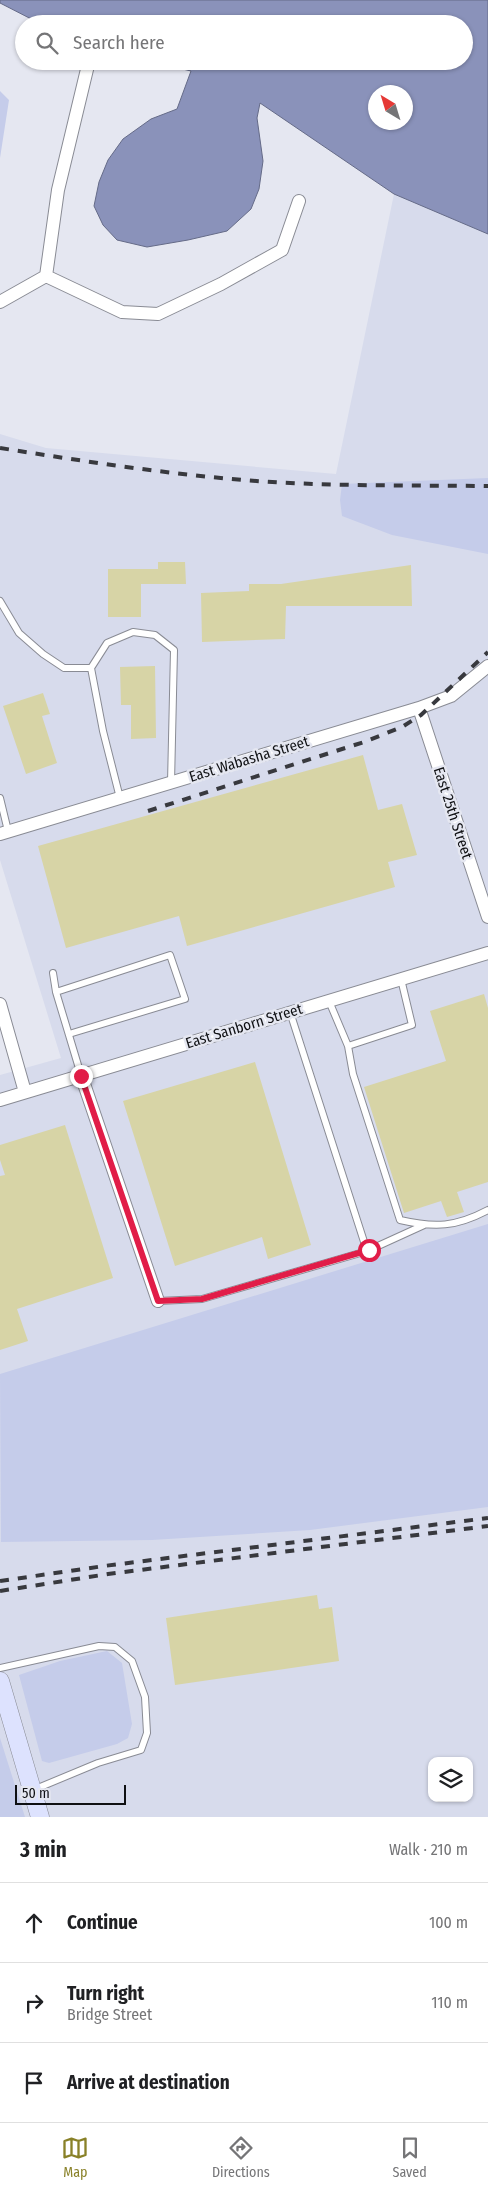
<!DOCTYPE html>
<html lang="en">
<head>
<meta charset="utf-8">
<style>
	body { margin:0; font-family:"Fira Sans Condensed",sans-serif; background:#f6f6f6; color:#202124 }
	.controls { position:absolute; right:15px; bottom:15px; display:grid; overflow:hidden; border-radius:10px; box-shadow:0 1px 4px #0004 }
	.controls button { width:45px; height:45px; display:grid; place-items:center; padding:0; border:0; border-bottom:1px solid #e0e0e0; background:#fff; color:#202124; font:25px sans-serif }
	.compass { position:absolute; left:368px; top:85px; width:45px; height:45px; border-radius:50%; background:#fff; box-shadow:0 1px 4px #0004; rotate:322deg }
	.scale { position:absolute; left:15px; bottom:12px; width:111px; box-sizing:border-box; padding-left:5px; border:2px solid #0f1013; border-top:0; font-size:14px; line-height:18px; white-space:nowrap; color:#0f1013; -webkit-text-stroke:4px #e5e7f1; paint-order:stroke }
	.stop { position:absolute; width:15px; height:15px; margin:-11px; border:4px solid #e11d48; border-radius:50%; background:#fff }
	.stop.end { background:#e11d48; border-color:#fff; box-shadow:0 1px 5px #0008 }
	.list { margin:0; padding:0; list-style:none }
	h2 { display:flex; justify-content:space-between; align-items:center; height:65px; margin:0; padding:0 20px; font-size:21px }
	h2 small { font-size:16px; font-weight:400; color:#757577 }
	.list li { display:grid; grid-template-columns:32px 1fr auto; gap:15px; align-items:center; box-sizing:border-box; height:80px; padding:0 20px; border-top:1px solid #e0e0e0 }
	.list b { display:block; font-size:19px; white-space:nowrap }
	.list p { margin:0; font-size:16px; white-space:nowrap; color:#757577 }
	.list em { font-size:16px; font-style:normal; color:#757577 }
	.icon { flex:none; width:28px; height:28px; fill:none; stroke:currentColor; stroke-width:2; stroke-linecap:round; stroke-linejoin:round }
	.map { position:relative; flex:none; width:488px; height:1817px; overflow:hidden }
	.search { position:absolute; background:#fff; box-shadow:0 1px 4px #0004; left:15px; right:15px; top:15px; height:55px; display:flex; align-items:center; gap:12px; box-sizing:border-box; padding:0 18px; border-radius:28px; color:#757577; font-size:19px }
	.sheet { height:305px; background:#fff }
	nav { display:flex; justify-content:space-around; align-items:center; box-sizing:border-box; height:70px; border-top:1px solid #e0e0e0; background:#fff; font-size:14px; color:#757577 }
	nav a { display:grid; justify-items:center; gap:2px }
	nav .on { color:#898128 }
	.map>svg:first-child { display:block }
	.built { fill:#d7dbec; fill-rule:evenodd }
	.green { fill:#c5ccea }
	.water { fill:#8a92ba; stroke:#656b88; fill-rule:evenodd }
	.building { fill:#d7d4a6 }
	.lines { fill:none; stroke-linecap:round; stroke-linejoin:round }
	.lane-casing { stroke:#898b94; stroke-width:8 }
	.street-casing { stroke:#898b94; stroke-width:14 }
	.secondary-casing { stroke:#898b94; stroke-width:19 }
	.lane { stroke:#fff; stroke-width:6 }
	.street { stroke:#fff; stroke-width:12 }
	.secondary { stroke:#dde2fe; stroke-width:18 }
	.rail { stroke:#38393e; stroke-width:4; stroke-dasharray:9 9; stroke-linecap:butt }
	.route { stroke:#e11d48; stroke-width:6 }
	.labels { text-anchor:middle; dominant-baseline:central; stroke-width:5; stroke-linejoin:round; paint-order:stroke }
	.street-label { font-size:15px; fill:#0f1013; stroke:#e5e7f1 }
</style>
</head>
<body>
<div class="map">
<svg width="488" height="1817" viewBox="0 0 488 1817">
	<rect width="100%" height="100%" fill="#e5e7f1"/>
	<path class="built" d="M394,194L488,234V1817H0V1075L61,1058L0,860V434L46,448L336,474ZM432,1761H469V1798H432Z"/>
	<path class="green" d="M0,91L9,100L0,158Z
		M488,478V554L392,535L342,516L340,500L342,484Z
		M488,1224V1507L310,1530L152,1540L1,1542L0,1374Z
		M107,1651L122,1663L132,1724L128,1738L117,1744L49,1763L42,1761L19,1675L60,1661Z
		M0,1738L25,1817H0Z"/>
	<path class="water" d="M0,0H488V234L394,194L260,103L257,118L263,161L259,189L251,209L227,231L188,240L147,247L117,240L103,225L94,206L99,182L108,160L123,139L151,119L177,109L191,71L149,61H464V24H41L0,3ZM376,92H406V122H376Z"/>
	<path class="building" d="M158,562H185L186,584H141V617H108V569H158Z
		M411,565L412,606H286L285,639L202,642L201,593L249,591V584H281Z
		M155,666L156,738L131,739V705H121L120,667Z
		M43,693L50,714L42,716L57,763L26,774L3,706Z
		M363,755L378,810L402,804L417,855L388,862L395,887L187,946L179,916L66,948L38,846Z
		M484,994L488,1008V1182L457,1192L464,1212L447,1217L441,1201L404,1213L364,1087L446,1061L430,1011Z
		M255,1062L311,1245L268,1259L262,1237L175,1266L123,1101Z
		M65,1125L113,1278L17,1309L28,1341L0,1350V1176L5,1175L0,1160V1145Z
		M317,1595L319,1609L332,1607L339,1661L175,1685L166,1618Z"/>
	<g class="lines">
		<defs>
			<path id="lane" d="M0,601L19,633L43,654L64,668H91
				M0,798L8,831
				M120,798L103,731L91,668L107,643L133,632L155,635L174,650L171,783
				M53,973L56,992L81,1075
				M56,992L170,955L185,999L69,1034
				M329,1001L348,1046L353,1074L400,1220C435,1228 456,1227 488,1210
				M290,1012L367,1251
				M348,1046L412,1025L401,979
				M158,1301L202,1299L367,1251L424,1225
				M0,1668L99,1646L115,1647L132,1661L145,1697L147,1733L141,1750L98,1763L33,1790"/>
			<path id="street" d="M46,276L122,312L158,314L221,284L282,250L299,201
				M0,302L46,276L58,190L89,61
				M419,708L488,917
				M0,834L419,708L451,696L488,666
				M0,1004L25,1092
				M81,1075L158,1301
				M0,1100L488,953"/>
			<path id="secondary" d="M0,1681L40,1817"/>
		</defs>
		<use href="#lane" class="lane-casing"/>
		<use href="#street" class="street-casing"/>
		<use href="#secondary" class="secondary-casing"/>
		<use href="#lane" class="lane"/>
		<use href="#street" class="street"/>
		<use href="#secondary" class="secondary"/>
		<path class="rail" d="M0,448C70,459 140,470 211,477C303,487 396,485 488,486
			M148,811L364,742L402,727L421,715L488,652
			M0,1581L104,1566L488,1518
			M0,1591L108,1574L488,1526"/>
	</g>
	<g class="lines">
		<path class="route" d="M81,1076L158,1301L202,1299L369,1250"/>
	</g>
	<g class="labels">
		<g class="street-label">
			<text transform="translate(249 759) rotate(-17)">East Wabasha Street</text>
			<text transform="translate(453 813) rotate(72)">East 25th Street</text>
			<text transform="translate(244 1026) rotate(-17)">East Sanborn Street</text>
		</g>
	</g>
</svg>
<div class="controls">
<button><svg class="icon" aria-label="layers" viewBox="0 0 24 24"><path d="M12 4l9 5-9 5-9-5zM3 14l9 5 9-5"/></svg></button>
</div>
<svg class="compass" viewBox="-18 -18 36 36"><path d="M0-13l5 13h-10z" fill="#e53935"/><path d="M0 13l5-13h-10z" fill="#757577"/></svg>
<div class="scale">50 m</div>
<div class="stop" style="left:369px;top:1250px"></div>
<div class="stop end" style="left:81px;top:1076px"></div>
<div class="search"><svg class="icon" aria-label="search" viewBox="0 0 24 24"><circle cx="10" cy="10" r="6"/><path d="M15 15l6 6"/></svg>Search here</div>
</div>
<section class="sheet">
<h2>3 min<small>Walk · 210 m</small></h2>
<ul class="list">
<li><svg class="icon" aria-label="ahead" viewBox="0 0 24 24"><path d="M12 20V5M6 11l6-6 6 6"/></svg><div><b>Continue</b></div><em>100 m</em></li>
<li><svg class="icon" aria-label="right" viewBox="0 0 24 24"><path d="M7 20v-9h11M14 6l5 5-5 5"/></svg><div><b>Turn right</b><p>Bridge Street</p></div><em>110 m</em></li>
<li><svg class="icon" aria-label="arrive" viewBox="0 0 24 24"><path d="M6 21V4h12l-3 4 3 4H6"/></svg><div><b>Arrive at destination</b></div></li>
</ul>
</section>
<nav>
<a class="on"><svg class="icon" aria-label="map" viewBox="0 0 24 24"><path d="M3 6l6-2 6 2 6-2v14l-6 2-6-2-6 2zM9 4v14M15 6v14"/></svg>Map</a>
<a><svg class="icon" aria-label="directions" viewBox="0 0 24 24"><path d="M12 3l9 9-9 9-9-9zM9 14v-3h6M13 9l2 2-2 2"/></svg>Directions</a>
<a><svg class="icon" aria-label="saved" viewBox="0 0 24 24"><path d="M7 4h10v16l-5-4-5 4z"/></svg>Saved</a>
</nav>
</body>
</html>
